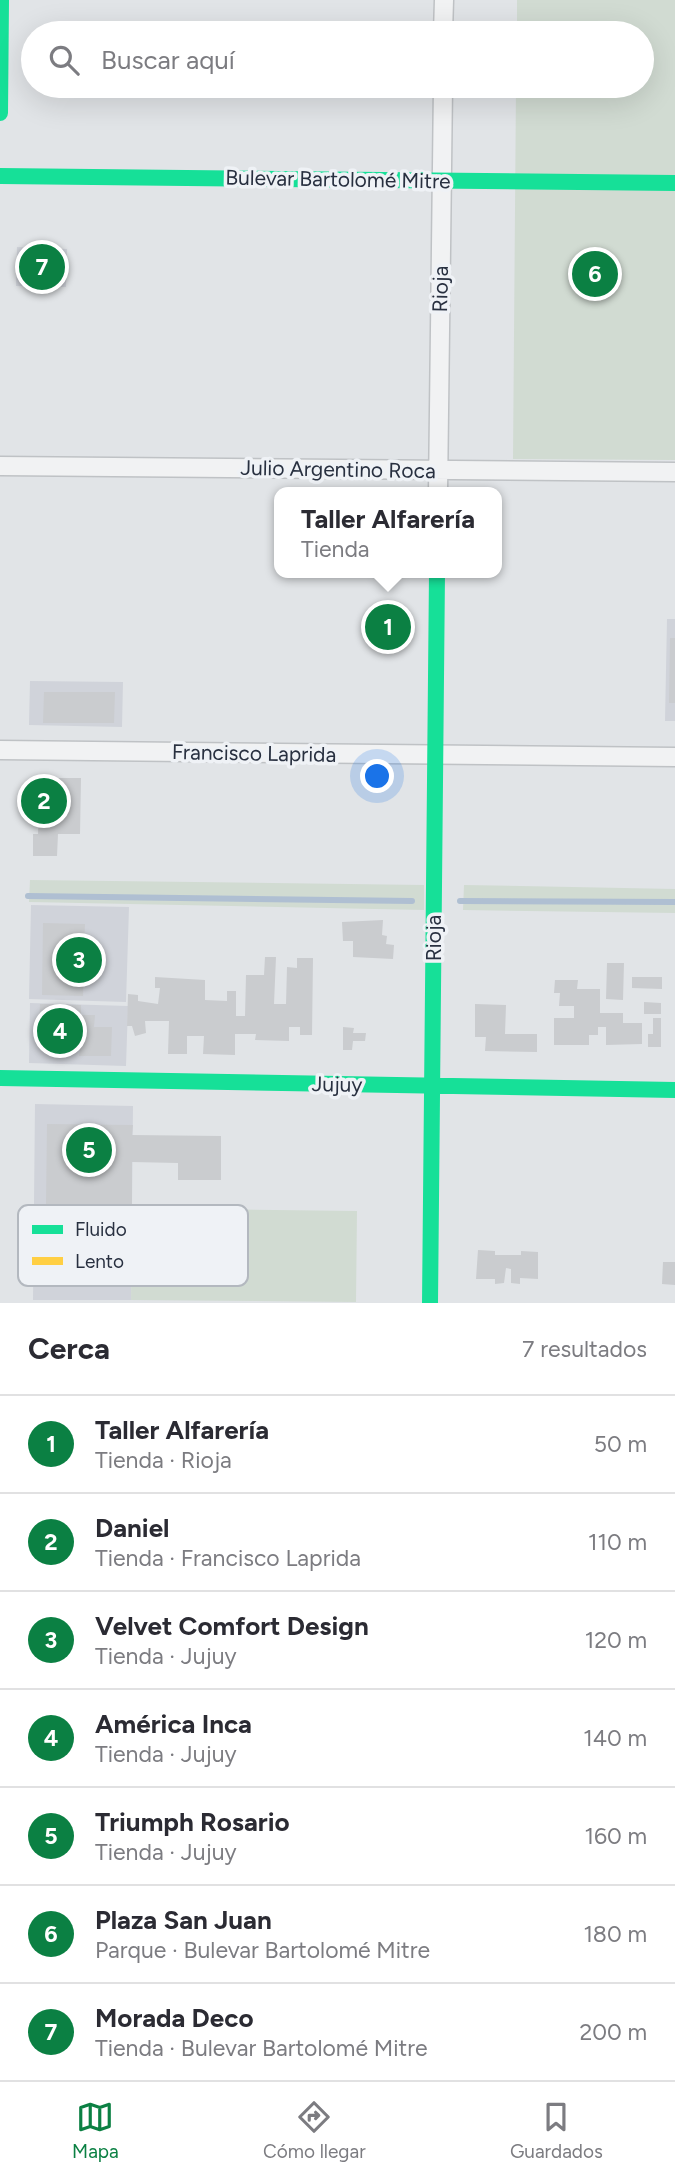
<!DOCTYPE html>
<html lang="es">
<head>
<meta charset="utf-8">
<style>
	body { margin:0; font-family:Figtree,sans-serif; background:#f2f2f3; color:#2b2b33 }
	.you { position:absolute; left:378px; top:777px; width:24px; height:24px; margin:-18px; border:5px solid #fff; border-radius:50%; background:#1a73e8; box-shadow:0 0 0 10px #1a73e833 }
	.badge { display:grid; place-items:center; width:46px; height:46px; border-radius:50%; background:#0b8043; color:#fff; font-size:23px; font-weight:700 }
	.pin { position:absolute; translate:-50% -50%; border:4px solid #fff; box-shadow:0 2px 7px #0006 }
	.popup { position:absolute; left:274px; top:487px; width:228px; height:91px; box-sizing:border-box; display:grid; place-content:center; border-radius:14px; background:#fff; filter:drop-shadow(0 2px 5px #0005); font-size:23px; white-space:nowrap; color:#7c7c81 }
	.popup b { font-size:26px; color:#2b2b33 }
	.popup::after { content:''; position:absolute; left:50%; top:100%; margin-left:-14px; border:14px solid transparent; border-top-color:#fff }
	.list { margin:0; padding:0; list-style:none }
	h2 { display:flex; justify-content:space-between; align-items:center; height:91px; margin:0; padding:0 28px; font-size:30px }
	h2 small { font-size:23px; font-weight:400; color:#7c7c81 }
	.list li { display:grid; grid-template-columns:46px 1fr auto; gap:21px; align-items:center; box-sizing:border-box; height:98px; padding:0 28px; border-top:2px solid #e1e1e2 }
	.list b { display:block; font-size:26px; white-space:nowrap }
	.list p { margin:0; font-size:23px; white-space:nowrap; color:#7c7c81 }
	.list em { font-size:23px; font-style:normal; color:#7c7c81 }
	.icon { flex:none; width:38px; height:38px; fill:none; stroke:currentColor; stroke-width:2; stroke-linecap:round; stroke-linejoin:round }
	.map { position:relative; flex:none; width:675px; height:1303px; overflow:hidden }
	.search { position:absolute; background:#fff; box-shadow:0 7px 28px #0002; left:21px; right:21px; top:21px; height:77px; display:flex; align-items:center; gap:18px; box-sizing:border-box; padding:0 24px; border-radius:38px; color:#7c7c81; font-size:26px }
	.sheet { height:777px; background:#fff }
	nav { display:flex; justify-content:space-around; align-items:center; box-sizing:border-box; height:98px; border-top:2px solid #e1e1e2; background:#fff; font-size:19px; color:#7c7c81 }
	nav a { display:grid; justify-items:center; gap:4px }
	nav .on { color:#0b8043 }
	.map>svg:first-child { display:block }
	.built { fill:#d0d3da }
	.green { fill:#d1dbd2 }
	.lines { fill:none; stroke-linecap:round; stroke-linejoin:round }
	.stream { stroke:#afbfd2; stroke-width:6 }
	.building { fill:#cacccf }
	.street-casing { stroke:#bfc2c5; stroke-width:21 }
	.street { stroke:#f1f2f3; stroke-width:18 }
	.fast { stroke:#16e098; stroke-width:16 }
	.labels { text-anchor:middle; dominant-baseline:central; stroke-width:7; stroke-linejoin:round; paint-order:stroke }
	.street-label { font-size:21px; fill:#283040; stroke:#eff2f6 }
	.key { fill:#eff2f6; stroke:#b3b8bf; stroke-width:2 }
	.key-label { font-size:19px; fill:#283040 }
</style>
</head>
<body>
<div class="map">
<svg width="675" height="1303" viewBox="0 0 675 1303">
	<rect width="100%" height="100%" fill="#e1e4e7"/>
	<path class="built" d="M17,247L67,249L66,287L16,286Z
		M667,619H675V721H665Z
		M30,681L123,682L122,727L29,725Z
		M31,905L129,907L126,1002L29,999Z
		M30,1003L128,1006L126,1066L29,1063Z
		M35,1104L133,1106L131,1300H33Z"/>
	<path class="green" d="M517,0H675V460L513,459L516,86H642V33H517Z
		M30,880L424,885V910L29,902Z
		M464,885L675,889V913L463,910Z
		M132,1208L357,1211L356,1302L131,1300Z"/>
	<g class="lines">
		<path class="stream" d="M28,896L412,901
			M460,901L675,902"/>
	</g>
	<path class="building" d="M44,250H63V282L44,281Z
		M670,638H675V703H669Z
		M44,692H115L114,723H43Z
		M40,778H81L80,834H58L57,856H33V834H38Z
		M383,920L382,935L387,936L386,944L394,945L393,959L353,957V941H343L342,922Z
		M43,923L85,924L83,996L42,995Z
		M265,957H276L274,1004H286L287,967L297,968V958H313L312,1035H300V1027H289V1041L255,1040L256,1034H235V1055L203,1054L204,1036H187V1054H168L169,1021H145L146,1033L135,1036L132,1026H127L128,994L138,995V1001L158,1004L160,988H155V977L205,980V1000L227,1001V991H236V1016H245L246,975H264Z
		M607,963H624L623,1000L606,999Z
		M632,977H662V989L632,988Z
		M555,980H578L577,989H600V1013H623V1023H642V1044L606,1045V1027H598V1035H589V1045H554V1018H574V1006H559L560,993H554Z
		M644,1002L661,1003V1014H644Z
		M40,1004L81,1005V1015H95L94,1027H112L111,1056H79L80,1050L62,1049V1042H50L51,1025L39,1024Z
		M475,1004L506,1005L505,1034H537V1052L485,1051L486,1037H475Z
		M653,1018H661V1047H648V1034H653Z
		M343,1027L354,1028L353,1033H366L365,1041H353L352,1050H343Z
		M47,1124L133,1125L132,1135L221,1136V1180H178V1163L132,1162V1208H105V1253H132L131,1284L45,1283Z
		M478,1250L495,1251V1255H521V1251L538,1252V1279L520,1278V1284L511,1283V1269L506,1268L504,1283L495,1284V1279H476Z
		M663,1262H675V1285L662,1284Z"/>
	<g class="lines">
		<defs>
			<path id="street" d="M443,33L444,0
				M0,466L675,472
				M438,492L443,86
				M0,750L675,757"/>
		</defs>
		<use href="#street" class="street-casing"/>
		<use href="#street" class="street"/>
		<path class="fast" d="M0,113L1,0
			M0,176L675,183
			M0,1078L675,1090
			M430,1303L437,573"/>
	</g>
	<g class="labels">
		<g class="street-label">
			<text transform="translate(338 179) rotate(1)">Bulevar Bartolomé Mitre</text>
			<text transform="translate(440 289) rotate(-89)">Rioja</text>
			<text transform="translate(338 469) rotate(1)">Julio Argentino Roca</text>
			<text transform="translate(254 753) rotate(1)">Francisco Laprida</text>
			<text transform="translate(433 938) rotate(-90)">Rioja</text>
			<text transform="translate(337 1084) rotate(1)">Jujuy</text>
		</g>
	</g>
	<rect x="18" y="1205" width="230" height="81" rx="10" class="key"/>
	<rect x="32" y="1225" width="31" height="9" fill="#16e098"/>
	<rect x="32" y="1257" width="31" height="8" fill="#ffcf43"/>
	<g class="key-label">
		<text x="75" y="1236">Fluido</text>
		<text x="75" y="1268">Lento</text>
	</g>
</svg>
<div class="you"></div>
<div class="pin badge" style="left:388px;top:627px">1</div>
<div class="popup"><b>Taller Alfarería</b>Tienda</div>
<div class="pin badge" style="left:44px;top:801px">2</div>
<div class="pin badge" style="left:79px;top:960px">3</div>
<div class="pin badge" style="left:60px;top:1031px">4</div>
<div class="pin badge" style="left:89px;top:1150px">5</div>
<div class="pin badge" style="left:595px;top:274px">6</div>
<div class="pin badge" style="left:42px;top:267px">7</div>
<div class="search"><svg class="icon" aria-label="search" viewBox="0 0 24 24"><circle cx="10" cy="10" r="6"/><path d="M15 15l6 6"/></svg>Buscar aquí</div>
</div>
<section class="sheet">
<h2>Cerca<small>7 resultados</small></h2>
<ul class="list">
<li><span class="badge">1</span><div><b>Taller Alfarería</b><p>Tienda · Rioja</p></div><em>50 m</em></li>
<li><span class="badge">2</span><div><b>Daniel</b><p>Tienda · Francisco Laprida</p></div><em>110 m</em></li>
<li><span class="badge">3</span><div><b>Velvet Comfort Design</b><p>Tienda · Jujuy</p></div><em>120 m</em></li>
<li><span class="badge">4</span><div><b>América Inca</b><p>Tienda · Jujuy</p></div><em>140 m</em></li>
<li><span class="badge">5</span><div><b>Triumph Rosario</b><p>Tienda · Jujuy</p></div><em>160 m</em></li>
<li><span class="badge">6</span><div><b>Plaza San Juan</b><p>Parque · Bulevar Bartolomé Mitre</p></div><em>180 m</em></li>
<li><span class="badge">7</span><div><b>Morada Deco</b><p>Tienda · Bulevar Bartolomé Mitre</p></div><em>200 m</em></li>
</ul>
</section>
<nav>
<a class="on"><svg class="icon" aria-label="map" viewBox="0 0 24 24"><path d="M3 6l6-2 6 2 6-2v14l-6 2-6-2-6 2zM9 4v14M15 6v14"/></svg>Mapa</a>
<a><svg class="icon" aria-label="directions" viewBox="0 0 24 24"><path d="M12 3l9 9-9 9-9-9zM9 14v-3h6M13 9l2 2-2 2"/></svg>Cómo llegar</a>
<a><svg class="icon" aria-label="saved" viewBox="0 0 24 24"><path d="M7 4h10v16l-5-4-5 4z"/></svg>Guardados</a>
</nav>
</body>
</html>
